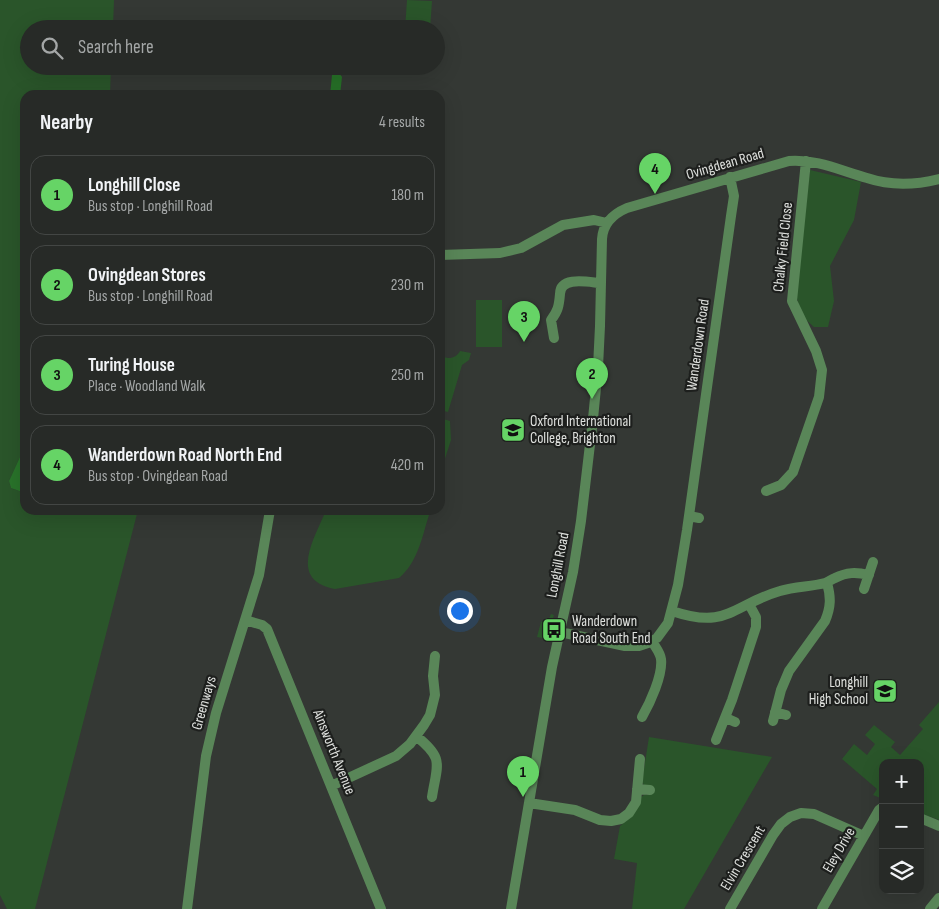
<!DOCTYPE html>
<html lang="en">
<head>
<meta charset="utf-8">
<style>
	body { margin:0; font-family:"Sofia Sans Condensed",sans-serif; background:#2f322f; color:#f1f3f6 }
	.controls { position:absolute; right:15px; bottom:15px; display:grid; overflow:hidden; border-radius:10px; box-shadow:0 5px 20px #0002 }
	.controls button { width:45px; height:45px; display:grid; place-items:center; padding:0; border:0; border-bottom:1px solid #434644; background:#272a27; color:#f1f3f6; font:25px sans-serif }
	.you { position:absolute; left:459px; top:610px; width:18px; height:18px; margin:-12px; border:4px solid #fff; border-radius:50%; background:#1a73e8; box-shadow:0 0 0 8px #1a73e833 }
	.badge { display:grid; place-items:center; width:32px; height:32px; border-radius:50%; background:#66d466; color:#111; font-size:16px; font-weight:700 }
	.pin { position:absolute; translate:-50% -41px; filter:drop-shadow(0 1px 2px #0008) }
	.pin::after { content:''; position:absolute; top:26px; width:18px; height:15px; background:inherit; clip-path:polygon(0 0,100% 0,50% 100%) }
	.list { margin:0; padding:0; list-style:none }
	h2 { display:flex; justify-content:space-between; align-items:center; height:65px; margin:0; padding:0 20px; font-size:21px }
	h2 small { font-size:16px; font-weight:400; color:#a4a7a7 }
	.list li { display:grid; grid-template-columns:32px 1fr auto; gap:15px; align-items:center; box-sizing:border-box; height:80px; margin:0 10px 10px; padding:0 10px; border:1px solid #434644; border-radius:15px }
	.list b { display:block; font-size:19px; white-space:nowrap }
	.list p { margin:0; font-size:16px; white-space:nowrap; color:#a4a7a7 }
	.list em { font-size:16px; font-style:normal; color:#a4a7a7 }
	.icon { flex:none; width:28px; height:28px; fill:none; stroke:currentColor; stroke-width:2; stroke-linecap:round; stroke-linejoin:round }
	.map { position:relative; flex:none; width:939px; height:909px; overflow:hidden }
	.search { position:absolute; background:#272a27; box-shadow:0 5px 20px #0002; left:20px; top:20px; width:425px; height:55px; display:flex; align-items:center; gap:12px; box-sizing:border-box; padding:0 18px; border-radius:28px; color:#a4a7a7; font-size:19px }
	.panel { position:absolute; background:#272a27; box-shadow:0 5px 20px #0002; left:20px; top:90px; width:425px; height:425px; border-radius:15px }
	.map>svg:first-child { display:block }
	.green { fill:#2a552a }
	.forest { fill:#29732a }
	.water { fill:#277128 }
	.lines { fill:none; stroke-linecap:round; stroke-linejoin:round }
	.minor { stroke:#598658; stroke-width:10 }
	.labels { text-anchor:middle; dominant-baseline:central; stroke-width:4.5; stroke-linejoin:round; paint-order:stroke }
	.street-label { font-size:15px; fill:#dee0dd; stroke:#1d1f1d }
	.poi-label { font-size:15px; fill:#dee0dd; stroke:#1d1f1d; text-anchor:start }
</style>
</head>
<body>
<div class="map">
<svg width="939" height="909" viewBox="0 0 939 909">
	<rect width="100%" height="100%" fill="#343834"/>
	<path class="green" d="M0,0H114L113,29H29V66H111L110,95H25V446L9,481L11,488L25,493V510H138L35,909H7L0,895Z
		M407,0L432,1L430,29H405Z
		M810,170L861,182L854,220L830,266L834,301L828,327H814L802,316L796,295Z
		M476,300H502V347H476Z
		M460,351L471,353L469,360L462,365L448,412L440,410V355C447,360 456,359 460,351Z
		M440,418L450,421L451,440L440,474Z
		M326,510H428L429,515C422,537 418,562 399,578L335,589C287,580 315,538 326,510Z
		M551,614L554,615L547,639L537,637L541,622L544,620L548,621Z
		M939,702V820L920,813V763H883V799L873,795L877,789L842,759L854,744L867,755L875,744L865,735L874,725L895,742L891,747L900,755L923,729L919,725Z
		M649,737L772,757L684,909H632L637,863L614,859L620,826L631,817L641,797L644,795H651L652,787L644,785L642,782Z"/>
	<path class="forest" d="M25,446V493L11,488L9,481Z"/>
	<path class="water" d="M336,72L339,73L342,77L340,95H330L332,75Z"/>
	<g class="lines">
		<path class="minor" d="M440,255L500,253L521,248L563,225L594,220L607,223
			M554,338L551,320C558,311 559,306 560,294C560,276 588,282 600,283
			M766,491L781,485L793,472L819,397L822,370L816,351L792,301L806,161
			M689,516L699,518
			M864,589L873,562
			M672,611C728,630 732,605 780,591C795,586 811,587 825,583C829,582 832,579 835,578C847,572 856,572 869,575
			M245,620L262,625L267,629L381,909
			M560,632L625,646H639L648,643L657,638L668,623L678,585L687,530L731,216L734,196L730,177
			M775,712L786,715
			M642,717C650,703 663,675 661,659C660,652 655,647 652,641
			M726,718L735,722
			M773,721L781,690L789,671L825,621C831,607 831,597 827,583
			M416,736C445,759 437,764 432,797
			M716,740L732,700L756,627V617L749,604
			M331,786L396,756L410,744L424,725L430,715L435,695L433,676L435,656
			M637,789L650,790
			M529,803L575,810L600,820L611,821L621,819L629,813L636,802L640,759
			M920,818L939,826
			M187,909L206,756L216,713L259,575L270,510
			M511,909L552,667L573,572L581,521L593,419L598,367L600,326L602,239C603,223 613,214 627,208L789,161C818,159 841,171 867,178C891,186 915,185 939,179
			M730,909L773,835L781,824L790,817L801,813L814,814L864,836
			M822,909L879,810L883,807
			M930,909L939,898"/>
	</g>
	<defs>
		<symbol id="school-square" viewBox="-11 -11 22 22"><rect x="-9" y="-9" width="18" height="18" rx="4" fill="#66d466" stroke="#1d1f1d"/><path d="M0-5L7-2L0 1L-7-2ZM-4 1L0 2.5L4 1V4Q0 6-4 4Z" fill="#111"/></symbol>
		<symbol id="bus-square" viewBox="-11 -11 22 22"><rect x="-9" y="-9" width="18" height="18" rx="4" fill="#66d466" stroke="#1d1f1d"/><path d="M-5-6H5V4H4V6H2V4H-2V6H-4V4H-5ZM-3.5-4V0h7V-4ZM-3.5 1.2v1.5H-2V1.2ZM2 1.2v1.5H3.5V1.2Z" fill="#111"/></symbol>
	</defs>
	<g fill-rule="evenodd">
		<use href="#school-square" x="499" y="416" width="28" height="28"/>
		<use href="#bus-square" x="540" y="616" width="28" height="28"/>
		<use href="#school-square" x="871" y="677" width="28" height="28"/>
	</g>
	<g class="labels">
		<g class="street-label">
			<text transform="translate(725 164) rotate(-16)">Ovingdean Road</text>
			<text transform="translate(783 247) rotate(-84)">Chalky Field Close</text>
			<text transform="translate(698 345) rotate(-82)">Wanderdown Road</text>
			<text transform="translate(558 565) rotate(-79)">Longhill Road</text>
			<text transform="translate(204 703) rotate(-74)">Greenways</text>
			<text transform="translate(334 752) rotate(68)">Ainsworth Avenue</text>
			<text transform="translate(839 850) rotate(-60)">Eley Drive</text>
			<text transform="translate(743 858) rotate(-59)">Elvin Crescent</text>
		</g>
		<g class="poi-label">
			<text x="530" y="421">Oxford International<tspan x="530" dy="17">College, Brighton</tspan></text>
			<text x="572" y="621">Wanderdown<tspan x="572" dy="17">Road South End</tspan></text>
			<text x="868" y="682" text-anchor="end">Longhill<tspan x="868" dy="17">High School</tspan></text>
		</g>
	</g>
</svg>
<div class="controls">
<button>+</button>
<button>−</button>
<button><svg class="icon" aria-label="layers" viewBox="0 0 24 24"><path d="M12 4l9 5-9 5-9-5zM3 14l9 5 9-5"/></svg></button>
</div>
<div class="you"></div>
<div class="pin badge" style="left:523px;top:797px">1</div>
<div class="pin badge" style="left:592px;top:399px">2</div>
<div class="pin badge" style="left:524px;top:342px">3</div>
<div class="pin badge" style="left:655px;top:194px">4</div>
<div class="search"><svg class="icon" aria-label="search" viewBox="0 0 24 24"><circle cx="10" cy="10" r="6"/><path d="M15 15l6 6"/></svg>Search here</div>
<section class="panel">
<h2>Nearby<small>4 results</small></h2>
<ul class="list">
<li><span class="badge">1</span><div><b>Longhill Close</b><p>Bus stop · Longhill Road</p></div><em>180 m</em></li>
<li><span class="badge">2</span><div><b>Ovingdean Stores</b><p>Bus stop · Longhill Road</p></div><em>230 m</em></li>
<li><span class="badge">3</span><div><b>Turing House</b><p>Place · Woodland Walk</p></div><em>250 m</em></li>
<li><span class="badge">4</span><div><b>Wanderdown Road North End</b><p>Bus stop · Ovingdean Road</p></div><em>420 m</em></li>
</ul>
</section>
</div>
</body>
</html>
